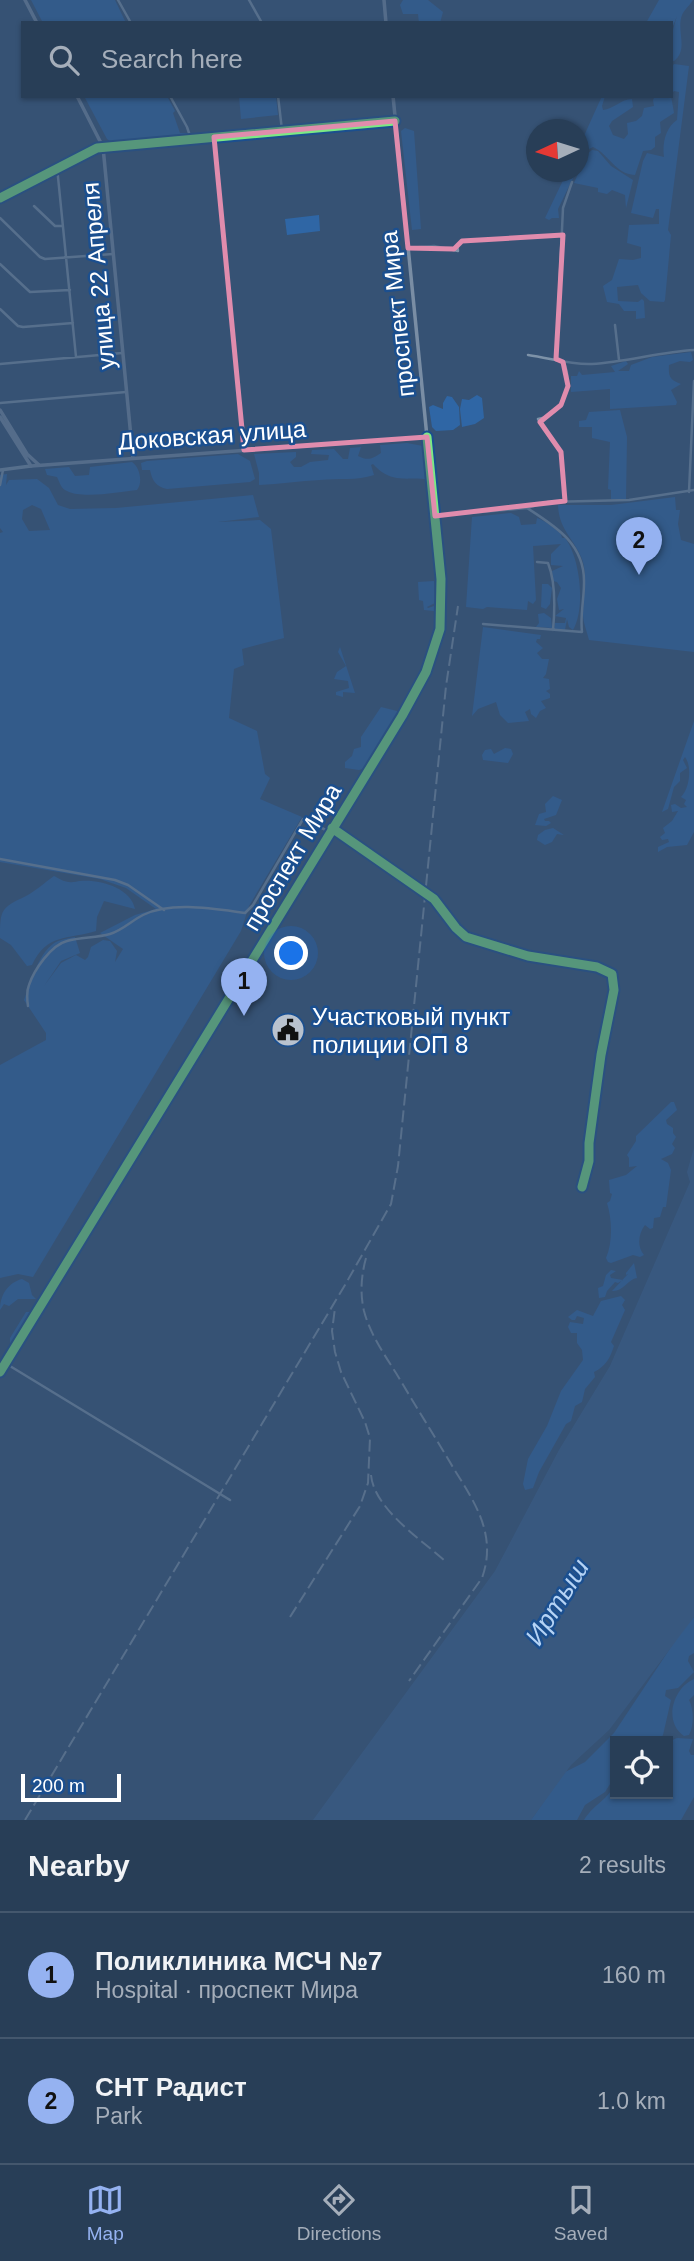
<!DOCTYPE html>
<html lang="en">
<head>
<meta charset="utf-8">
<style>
	body { margin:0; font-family:Arial,sans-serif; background:#30455d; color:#f1f3f6 }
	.controls { position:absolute; right:21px; bottom:21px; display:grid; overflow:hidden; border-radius:0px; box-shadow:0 2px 5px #0004 }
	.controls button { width:63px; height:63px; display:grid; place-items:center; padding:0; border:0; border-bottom:2px solid #44576d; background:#283e57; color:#f1f3f6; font:35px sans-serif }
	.compass { position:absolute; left:526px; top:119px; width:63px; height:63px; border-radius:50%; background:#283e57; box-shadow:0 2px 5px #0004; rotate:266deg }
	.scale { position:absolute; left:21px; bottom:18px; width:100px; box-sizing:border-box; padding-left:7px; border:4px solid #fff; border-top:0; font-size:19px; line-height:24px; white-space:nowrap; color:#fff; -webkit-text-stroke:5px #1b4f8f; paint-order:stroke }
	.you { position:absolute; left:292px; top:954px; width:24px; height:24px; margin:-18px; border:5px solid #fff; border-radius:50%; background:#1a73e8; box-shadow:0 0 0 10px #1a73e833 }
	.badge { display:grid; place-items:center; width:46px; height:46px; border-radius:50%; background:#95b2f1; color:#111; font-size:23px; font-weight:700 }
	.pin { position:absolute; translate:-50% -58px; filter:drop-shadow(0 2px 4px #0008) }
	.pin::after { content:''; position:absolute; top:37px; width:24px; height:21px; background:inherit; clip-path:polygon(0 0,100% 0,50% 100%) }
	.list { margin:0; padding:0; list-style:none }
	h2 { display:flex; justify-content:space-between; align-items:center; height:91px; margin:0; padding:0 28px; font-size:30px }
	h2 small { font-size:23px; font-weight:400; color:#a5aeba }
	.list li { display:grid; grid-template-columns:46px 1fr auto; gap:21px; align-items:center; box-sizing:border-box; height:126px; padding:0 28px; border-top:2px solid #44576d }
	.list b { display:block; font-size:26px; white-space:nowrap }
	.list p { margin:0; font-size:23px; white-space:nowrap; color:#a5aeba }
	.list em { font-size:23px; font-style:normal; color:#a5aeba }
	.icon { flex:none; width:38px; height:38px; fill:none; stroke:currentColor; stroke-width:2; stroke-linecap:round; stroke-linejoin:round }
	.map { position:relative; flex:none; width:694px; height:1820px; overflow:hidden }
	.search { position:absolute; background:#283e57; box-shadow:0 2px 5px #0004; left:21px; right:21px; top:21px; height:77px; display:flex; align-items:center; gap:18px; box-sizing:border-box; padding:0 24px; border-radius:0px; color:#a5aeba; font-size:26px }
	.sheet { height:343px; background:#283e57 }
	nav { display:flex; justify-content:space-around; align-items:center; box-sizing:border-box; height:98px; border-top:2px solid #44576d; background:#283e57; font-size:19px; color:#a5aeba }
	nav a { display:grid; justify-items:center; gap:4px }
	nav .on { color:#95b2f1 }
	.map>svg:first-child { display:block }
	.green { fill:#2f66a5; fill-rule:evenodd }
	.water { fill:#3b618d }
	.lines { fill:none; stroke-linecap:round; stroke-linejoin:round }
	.minor { stroke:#7d92a8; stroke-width:2.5 }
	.tertiary { stroke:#7d92a8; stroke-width:3.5 }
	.secondary { stroke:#798da4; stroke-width:3.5 }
	.rail { stroke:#7e92a7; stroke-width:2; stroke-dasharray:12 5; stroke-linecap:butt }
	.cycleway-casing { stroke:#1b4f8f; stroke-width:13 }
	.cycleway { stroke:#7ce984; stroke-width:9 }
	.marked { fill:none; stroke:#e08cad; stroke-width:5; stroke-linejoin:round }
	.labels { text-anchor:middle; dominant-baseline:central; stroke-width:5; stroke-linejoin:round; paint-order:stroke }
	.street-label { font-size:24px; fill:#fff; stroke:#1b4f8f }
	.poi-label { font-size:24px; fill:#fff; stroke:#1b4f8f; text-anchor:start }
	.water-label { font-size:26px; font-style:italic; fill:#b5d3f5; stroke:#1b4f8f }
</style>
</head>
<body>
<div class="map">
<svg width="694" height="1820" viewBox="0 0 694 1820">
	<rect width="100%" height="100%" fill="#365274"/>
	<path class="green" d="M31,0H115L126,23H43Z
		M403,0H428L443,12L440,23H419L418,14H403L400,5Z
		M659,0H693C690,5 684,10 682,15C676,31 689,49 674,61L671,60V36L677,16L671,31V23H646Z
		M674,64L689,66L668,230L671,235L665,300L664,302L650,301L641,293L638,285L617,287L618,301L638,302L642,299L644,301L645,318L636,319V311H624L619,304L607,302L603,286L612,280L619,259L633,260L641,258V247L627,243L629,225L659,224V209H656L653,218L631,213L643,161L647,153L664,157C662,143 666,127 677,120L679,92L674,91L671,94V68Z
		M84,96H167L175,111L173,113L180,133H187L188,137L114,144L107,139Z
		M239,96H276L278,115L241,119Z
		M602,96H605L602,106L603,110C614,109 621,99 632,99L633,107L612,121L609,126L613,135L624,139L628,134L627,123L636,121L642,116L644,108L654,106L653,100L655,96H671L674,113L660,122L661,133L655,137V147L651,150L643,151L635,175C615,174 609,154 593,147L587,150L579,166V147Z
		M405,128L414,131L421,229L412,230L401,131Z
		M592,150L598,151L611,166L633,180L626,208L625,195L612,190L607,194L598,192V188L574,183L587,154Z
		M567,172H576L558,209L559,218H552L549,220L545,218Z
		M319,215L320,231L287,235L285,219Z
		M691,352L693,360L690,362L680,361L669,365C668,378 671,380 681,384L671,390L677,402L676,405L610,409V389L571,392V376H577L579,371L582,375L615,372L611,366L626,361L628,364L618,371H629L631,365L652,357Z
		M477,395L482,398L484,418L475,424L462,427L460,409L462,399L469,400Z
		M447,396L452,397L459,407L460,425L453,430L436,431L432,427L429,407L433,405L443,409V403Z
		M620,410L627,437L626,499H611V490L608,489L610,442L592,438V427H579V421L586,420L589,412Z
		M407,443L423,446L425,449L427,475L425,479C403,478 389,482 373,464L371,465L374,475C357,481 338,478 320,480C300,481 280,484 259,485V473L254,454L296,452V457L290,462L294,467H301L310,462L328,460L329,455L311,454L312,450L334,449L343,459H348L350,448L361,447L358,456C368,461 372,459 381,453L380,445Z
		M238,454L250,461L255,479L250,482L167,489C156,487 152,480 150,470H142L141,463L147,461Z
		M132,462C140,467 143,483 137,490C120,492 82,499 67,491C61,489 60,483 57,477L47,475L45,469L69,467L75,476L89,475L90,467Z
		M7,474L6,485L9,480L37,479L49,488L58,505L70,509L116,508L253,495L259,517L218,522L260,520L271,529L284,638L242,649L244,665L234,669L229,718L257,731L265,774L270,778L260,799L302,817L249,906L241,931L33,1277L18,1274L0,1278V1065L46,1040V1033L24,1000C31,983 39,949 58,941C63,939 70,938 75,937L80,953L61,961L44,986L61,963L76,955L85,960L88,957L91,947L103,940L110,941L117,951L115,962L123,949L100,933L135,915L156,909L126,888L100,879L0,862V533L3,532L0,528V475ZM32,505L41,509L50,530L29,531L22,519L23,510Z
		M675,497L676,510H680L678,524L681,540L694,544V652L589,640C587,631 583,623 583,614C583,596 588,576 582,559C573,537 559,530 558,505H611Z
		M511,513L519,517L521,525L536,524L537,518C546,521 554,528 561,534L562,538H565C580,557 586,608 573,630L569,627L567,619L565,630L554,629L555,623H565L566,618L555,616L564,609L559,610L557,599L561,588L557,582L553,581L552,571L563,566L551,565V554L561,544L533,546L536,600L533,604L528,601L527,610L487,607L483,609L466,607L472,517Z
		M434,581L435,603L427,607L428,608L434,606V611L424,610L423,601L419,600L418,582Z
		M542,584H548L552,588L550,604L546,609L541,607Z
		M544,613L551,618L552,628L536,627L539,623L538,614Z
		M483,627L541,635L540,639H537L536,642L543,648L537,653L542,659H549L546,674L543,678L549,679L550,689L546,691L550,694V698L541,701L546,708L540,711L536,718L531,714L530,709L525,712L529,721L508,723L500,715L496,702L478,709L472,716Z
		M340,647L355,693L343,692V697L336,695V692L349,688L348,681L334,679L337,672L346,666L338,652Z
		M381,707L397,711L398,714L365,768L359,770L345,768V762L352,756L354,749L361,747V737Z
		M694,721V832L687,845L667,847L658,852V847L669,842L668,839L662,840L660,837L665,833L663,828L672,821L678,811L672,812L671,805L675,804L681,808L687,807L684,804L686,800L681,797C690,788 692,766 685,757L683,760L687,768L680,773V781L674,787L668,809L662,812Z
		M505,748L511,749L513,754L508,763L483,760L482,755L485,750L491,749L494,754Z
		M553,796L562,800L556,815L544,819L545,821H549L551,823L546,826L535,825L539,814L546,812L545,804Z
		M553,828L564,835L557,834L552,842L545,845L537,840L538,835L545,830Z
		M54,876C58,878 64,882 69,882C73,883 77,881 80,881C100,879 131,888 135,909L104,901L97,917L96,931C67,940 47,933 32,965L27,966L11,945L0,938C0,909 1,908 26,896C36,891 45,882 54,876Z
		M432,1026L443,1027L439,1051L428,1050Z
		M671,1102H674L677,1110L666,1120L667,1124L673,1128V1133L676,1137L672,1144L675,1148L672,1154L661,1159L668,1163L671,1170L666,1207H663L660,1217L654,1218L653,1228L650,1229L645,1225C638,1234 637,1247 644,1255L640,1257L633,1255L611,1263L608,1262L606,1258C613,1242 612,1219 607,1203L610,1201L612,1194L610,1193L609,1180L626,1175L637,1166L629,1167V1158L627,1155L636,1141V1136Z
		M634,1263L637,1278C628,1279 623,1292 612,1291L628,1274L626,1275V1273Z
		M611,1270L616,1271L610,1275L611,1278L623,1280L618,1283L615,1282L607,1291L605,1297L599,1298L598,1288L603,1286L606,1275Z
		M22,1279L29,1283L32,1295L36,1299H18L9,1306L4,1304L0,1310C0,1296 7,1283 22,1279Z
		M621,1296L625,1300L622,1305L625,1310L611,1342L614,1346C610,1358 606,1366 594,1372L595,1377L585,1389L582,1402L575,1406L571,1421L566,1424L539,1472L533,1488L525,1490L523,1484L528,1459L547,1426L561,1391L583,1360L582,1350L577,1343V1333H571L568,1327L570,1322L583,1324L584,1318L577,1316L575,1320H572L568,1317L577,1310L593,1316L601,1301Z
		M26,1312H30L31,1316L14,1342L10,1343V1338Z
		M694,1617V1653L689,1656L688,1661L694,1672L678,1688L666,1690L665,1696L671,1700L663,1735L659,1741H615V1776L605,1792L585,1805L577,1820H531L565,1772L585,1762L614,1733L683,1629Z
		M694,1679V1695L689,1700C694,1709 694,1726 689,1735L684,1736C663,1722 673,1688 694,1679Z
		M677,1738L693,1739L689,1751L691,1755H694V1797L681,1820H584C593,1805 605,1802 615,1785V1794H668V1742Z"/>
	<path class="water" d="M694,1148V1617L609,1730L571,1765L531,1820H313L495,1571L559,1450L610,1366L690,1182L687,1172Z"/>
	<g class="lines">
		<path class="minor" d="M118,0L131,23
			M249,0L262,23
			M170,96L187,127L191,139
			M278,96L282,130
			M214,137L244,450
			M57,167L76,357
			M0,198L97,148L395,121
			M34,206L55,226H63
			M0,218L40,257L45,259L113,254
			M408,248L434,246L458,251L457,245L462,241L563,235
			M0,264L30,292L70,290
			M0,309L18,326L23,327L73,323
			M615,325L619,360
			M528,355C550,358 570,365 592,364C626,362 660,352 694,350
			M556,359L563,208L572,182
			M564,363C573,385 565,414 538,419L552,441L561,452L565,501
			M0,364L122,353
			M0,403L126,392
			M0,485L3,470
			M689,492L694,381
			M435,516L527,508L548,502L629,500L694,490
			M537,562L548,563C556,583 555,609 553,630
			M483,624L582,632C580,616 584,599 584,583C585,544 555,526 527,508
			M332,828L434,899L456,928L466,937L528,956L597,967L612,974L614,990L601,1055L589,1143V1161L582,1187
			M0,859L115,880L128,885L164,910
			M28,1006C27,999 26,992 29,985C34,970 51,945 67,941C81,937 96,938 110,934C123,930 131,921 143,915C172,901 215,909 245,913L253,905L303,819L330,832
			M5,1363L230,1500"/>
		<path class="tertiary" d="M0,470L31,466
			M0,1372L402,716L426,672L440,629L441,579L427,437"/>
		<path class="secondary" d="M25,0L37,23
			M384,0L386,23
			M77,96L103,147L133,458
			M0,410L27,454L39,465
			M0,417L31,466L427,437L393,96"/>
		<path class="rail" d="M366,1258C361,1276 360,1294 364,1311C370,1334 384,1354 396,1373C415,1405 435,1437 454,1469C476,1504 497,1536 482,1578L409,1681
			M371,1475C374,1508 420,1539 444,1560
			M290,1617L360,1506L368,1483L370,1438L365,1422L341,1372L335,1352L332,1331L335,1308
			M25,1820L345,1285L391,1204L398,1166L446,686L458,606"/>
		<defs>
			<path id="cycleway" d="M0,198L97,148L395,121
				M332,828L434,899L456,928L466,937L528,956L597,967L612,974L614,990L601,1055L589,1143V1161L582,1187
				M0,1372L402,716L426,672L440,629L441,579L427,437"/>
		</defs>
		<use href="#cycleway" class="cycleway-casing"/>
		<use href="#cycleway" class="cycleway"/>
	</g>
	<path d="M0 0H694V1820H0ZM395,121L408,248L454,249L462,241L563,235L556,359L563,362L568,386L561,405L540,422L561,452L565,501L435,516L427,437L244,450L214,137Z" fill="#365274" fill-opacity=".55" fill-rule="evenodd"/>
	<path class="marked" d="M395,121L408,248L454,249L462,241L563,235L556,359L563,362L568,386L561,405L540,422L561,452L565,501L435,516L427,437L244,450L214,137Z"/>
	<defs>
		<symbol id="civic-disc" viewBox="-11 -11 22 22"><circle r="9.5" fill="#b9c2ce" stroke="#1b4f8f"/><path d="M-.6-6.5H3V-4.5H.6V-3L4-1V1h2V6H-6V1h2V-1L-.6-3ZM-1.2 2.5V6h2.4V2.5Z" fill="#111"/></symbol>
	</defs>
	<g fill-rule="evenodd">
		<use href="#civic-disc" x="269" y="1011" width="38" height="38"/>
	</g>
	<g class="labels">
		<g class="street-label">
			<text transform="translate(98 276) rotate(-95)">улица 22 Апреля</text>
			<text transform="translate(397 314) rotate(-96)">проспект Мира</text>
			<text transform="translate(212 435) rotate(-4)">Доковская улица</text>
			<text transform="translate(292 857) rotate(-59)">проспект Мира</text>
		</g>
		<g class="poi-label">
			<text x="312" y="1016">Участковый пункт<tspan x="312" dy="28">полиции ОП 8</tspan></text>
		</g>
		<g class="water-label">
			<text transform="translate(557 1602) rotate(-58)">Иртыш</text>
		</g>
	</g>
</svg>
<div class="controls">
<button><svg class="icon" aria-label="locate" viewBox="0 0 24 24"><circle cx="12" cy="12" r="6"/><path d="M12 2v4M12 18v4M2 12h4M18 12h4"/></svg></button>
</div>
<svg class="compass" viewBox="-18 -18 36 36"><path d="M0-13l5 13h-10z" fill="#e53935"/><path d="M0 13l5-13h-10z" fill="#a5aeba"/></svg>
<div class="scale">200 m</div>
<div class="you"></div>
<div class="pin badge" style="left:244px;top:1016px">1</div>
<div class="pin badge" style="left:639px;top:575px">2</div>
<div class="search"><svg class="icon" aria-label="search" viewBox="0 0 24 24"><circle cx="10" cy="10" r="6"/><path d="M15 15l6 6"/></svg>Search here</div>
</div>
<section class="sheet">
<h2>Nearby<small>2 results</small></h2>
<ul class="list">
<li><span class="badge">1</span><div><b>Поликлиника МСЧ №7</b><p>Hospital · проспект Мира</p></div><em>160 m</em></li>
<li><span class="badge">2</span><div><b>СНТ Радист</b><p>Park</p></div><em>1.0 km</em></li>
</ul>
</section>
<nav>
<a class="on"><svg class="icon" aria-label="map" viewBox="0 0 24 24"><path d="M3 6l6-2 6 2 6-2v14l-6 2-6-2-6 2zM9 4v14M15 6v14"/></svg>Map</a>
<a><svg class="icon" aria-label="directions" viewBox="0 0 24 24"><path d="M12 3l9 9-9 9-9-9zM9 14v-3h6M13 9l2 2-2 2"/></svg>Directions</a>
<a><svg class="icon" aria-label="saved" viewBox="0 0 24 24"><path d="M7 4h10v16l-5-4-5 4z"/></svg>Saved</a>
</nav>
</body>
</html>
